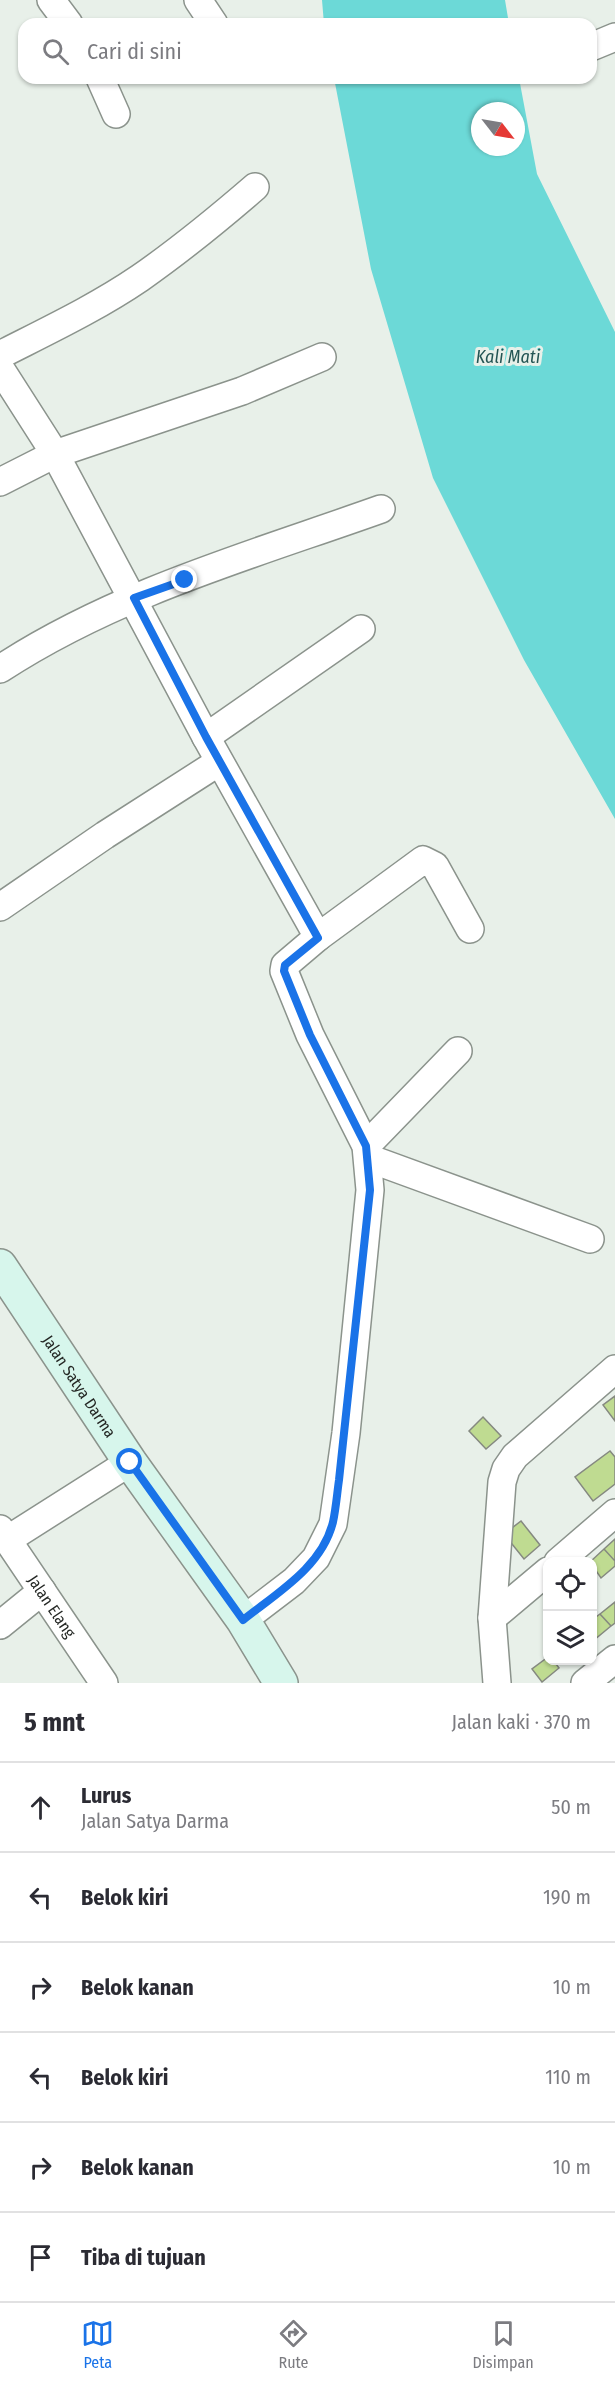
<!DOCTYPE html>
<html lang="id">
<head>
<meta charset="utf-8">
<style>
	body { margin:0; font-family:"Fira Sans Condensed",sans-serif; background:#f7f7f7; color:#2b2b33 }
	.controls { position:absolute; right:18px; bottom:18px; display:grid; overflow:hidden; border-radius:12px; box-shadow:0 2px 4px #0004 }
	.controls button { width:54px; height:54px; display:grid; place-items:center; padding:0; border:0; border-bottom:2px solid #e1e1e2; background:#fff; color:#2b2b33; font:30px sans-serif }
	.compass { position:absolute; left:471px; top:102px; width:54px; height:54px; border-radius:50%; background:#fff; box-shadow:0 2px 4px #0004; rotate:121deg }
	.stop { position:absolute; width:18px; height:18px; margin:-14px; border:4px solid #1a73e8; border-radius:50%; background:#fff }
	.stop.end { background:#1a73e8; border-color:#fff; box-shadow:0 2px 6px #0008 }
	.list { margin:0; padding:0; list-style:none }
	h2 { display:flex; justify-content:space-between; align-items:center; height:78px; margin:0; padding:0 24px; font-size:26px }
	h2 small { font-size:20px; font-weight:400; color:#7c7c81 }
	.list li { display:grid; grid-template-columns:39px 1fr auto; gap:18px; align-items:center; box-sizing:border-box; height:90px; padding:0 24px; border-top:2px solid #e1e1e2 }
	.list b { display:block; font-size:22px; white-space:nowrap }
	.list p { margin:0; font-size:20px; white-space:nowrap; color:#7c7c81 }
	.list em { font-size:20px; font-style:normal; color:#7c7c81 }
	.icon { flex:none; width:33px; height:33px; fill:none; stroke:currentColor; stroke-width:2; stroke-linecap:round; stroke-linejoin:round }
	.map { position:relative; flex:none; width:615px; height:1683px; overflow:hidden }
	.search { position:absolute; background:#fff; box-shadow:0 2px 4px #0004; left:18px; right:18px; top:18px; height:66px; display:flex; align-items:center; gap:15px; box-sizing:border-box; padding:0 21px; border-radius:18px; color:#7c7c81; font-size:22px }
	.sheet { height:618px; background:#fff }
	nav { display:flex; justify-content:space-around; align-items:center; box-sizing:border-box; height:84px; border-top:2px solid #e1e1e2; background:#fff; font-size:16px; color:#7c7c81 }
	nav a { display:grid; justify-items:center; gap:3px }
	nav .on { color:#1a73e8 }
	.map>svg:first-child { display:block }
	.water { fill:#6cd9d7; fill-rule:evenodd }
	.building { fill:#bfdb91; stroke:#858980; stroke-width:1.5 }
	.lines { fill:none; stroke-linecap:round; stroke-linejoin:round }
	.street-casing { stroke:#8b938c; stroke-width:30 }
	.secondary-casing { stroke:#8b938c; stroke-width:36 }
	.street { stroke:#fff; stroke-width:27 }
	.secondary { stroke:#d7f6ec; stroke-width:33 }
	.route { stroke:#1a73e8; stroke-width:8 }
	.labels { text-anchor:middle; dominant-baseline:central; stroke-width:6; stroke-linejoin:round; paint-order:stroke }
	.street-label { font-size:16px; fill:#252825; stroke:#e8f0e9 }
	.water-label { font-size:18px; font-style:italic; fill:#245554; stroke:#e8f0e9 }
</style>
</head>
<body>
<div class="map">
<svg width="615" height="1683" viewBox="0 0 615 1683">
	<rect width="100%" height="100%" fill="#e8f0e9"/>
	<path class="water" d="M322,0H505L509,24H324Z
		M334,78H519L537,174L615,332V819L524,660L433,478L371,269ZM480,111H516V147H480Z"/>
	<path class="building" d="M615,1396V1421L603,1405Z
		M483,1417L501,1436L486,1449L469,1431Z
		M610,1451L615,1457V1484L593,1501L575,1477Z
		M521,1521L540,1545L524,1559L504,1534Z
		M615,1539V1561L604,1549Z
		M604,1549L615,1561V1566L601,1578L590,1562Z
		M615,1602V1623L611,1626L600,1614Z
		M600,1614L611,1626L594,1640L592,1620Z
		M548,1657V1660H553L559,1668L542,1682L532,1669Z"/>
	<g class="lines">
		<defs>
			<g id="street">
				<path d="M51,0L69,24"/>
				<path d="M198,0L214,24"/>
				<path d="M591,47L615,37"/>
				<path d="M100,78L116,114"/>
				<path d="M0,355C47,331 96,308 140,278C180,250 218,219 255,187"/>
				<path d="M0,368L55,454L206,737L318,937L285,965L284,971L310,1035L366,1146L370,1190L346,1433L333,1524L316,1558L294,1581L243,1620"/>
				<path d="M0,482L55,454L242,391L322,357"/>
				<path d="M0,669C116,593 252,555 381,509"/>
				<path d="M206,737L361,629"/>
				<path d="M0,907L105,835L219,762"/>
				<path d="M318,937L423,860L435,866L470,929"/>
				<path d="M366,1146L458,1051"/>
				<path d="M368,1158L590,1239"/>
				<path id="s1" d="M0,1529L104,1683"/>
				<path d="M7,1540L130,1462"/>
				<path d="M558,1562L615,1513"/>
				<path d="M492,1618L548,1571"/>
				<path d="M0,1625L42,1591"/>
				<path d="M497,1683L492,1618L502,1482L506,1469L515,1456L615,1369"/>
				<path d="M585,1683L615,1659"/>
			</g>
			<g id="secondary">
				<path id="s2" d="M0,1266L130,1462L243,1620L281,1683"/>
			</g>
		</defs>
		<use href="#street" class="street-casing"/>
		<use href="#secondary" class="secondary-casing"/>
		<use href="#street" class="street"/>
		<use href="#secondary" class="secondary"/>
	</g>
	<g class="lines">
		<path class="route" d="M130,1462L243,1620C277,1593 322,1567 333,1522C336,1508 337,1494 339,1480L370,1190L366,1146L310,1035L284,971L285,965L318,938L206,737L134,598L185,580"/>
	</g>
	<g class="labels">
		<g class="street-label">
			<text stroke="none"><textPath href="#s2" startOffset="144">Jalan Satya Darma</textPath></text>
			<text stroke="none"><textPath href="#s1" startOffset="93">Jalan Elang</textPath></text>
		</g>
		<g class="water-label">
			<text x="508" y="357">Kali Mati</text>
		</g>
	</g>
</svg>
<div class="controls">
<button><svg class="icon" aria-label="locate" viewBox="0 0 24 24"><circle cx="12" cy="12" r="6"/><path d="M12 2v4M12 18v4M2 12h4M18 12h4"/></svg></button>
<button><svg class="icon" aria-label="layers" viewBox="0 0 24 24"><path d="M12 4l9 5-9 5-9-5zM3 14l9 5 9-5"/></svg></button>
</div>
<svg class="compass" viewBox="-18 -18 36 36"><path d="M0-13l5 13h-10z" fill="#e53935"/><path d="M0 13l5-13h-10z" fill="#7c7c81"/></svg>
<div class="stop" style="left:130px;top:1462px"></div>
<div class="stop end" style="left:185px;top:580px"></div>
<div class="search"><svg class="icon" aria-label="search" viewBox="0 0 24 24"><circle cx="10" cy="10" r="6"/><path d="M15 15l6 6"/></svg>Cari di sini</div>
</div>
<section class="sheet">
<h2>5 mnt<small>Jalan kaki · 370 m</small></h2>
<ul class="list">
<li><svg class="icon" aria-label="ahead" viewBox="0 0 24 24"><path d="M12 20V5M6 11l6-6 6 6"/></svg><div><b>Lurus</b><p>Jalan Satya Darma</p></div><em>50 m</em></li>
<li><svg class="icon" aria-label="left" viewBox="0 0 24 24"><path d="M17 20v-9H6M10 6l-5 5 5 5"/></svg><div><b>Belok kiri</b></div><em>190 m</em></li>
<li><svg class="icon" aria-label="right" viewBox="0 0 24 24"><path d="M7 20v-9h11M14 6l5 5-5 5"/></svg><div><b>Belok kanan</b></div><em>10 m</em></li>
<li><svg class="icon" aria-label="left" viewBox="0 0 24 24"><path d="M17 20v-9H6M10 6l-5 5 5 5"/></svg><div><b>Belok kiri</b></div><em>110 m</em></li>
<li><svg class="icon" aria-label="right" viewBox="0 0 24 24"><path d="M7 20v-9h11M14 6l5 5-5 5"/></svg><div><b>Belok kanan</b></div><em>10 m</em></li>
<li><svg class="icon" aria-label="arrive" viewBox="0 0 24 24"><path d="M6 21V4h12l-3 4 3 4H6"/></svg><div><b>Tiba di tujuan</b></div></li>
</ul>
</section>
<nav>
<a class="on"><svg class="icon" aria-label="map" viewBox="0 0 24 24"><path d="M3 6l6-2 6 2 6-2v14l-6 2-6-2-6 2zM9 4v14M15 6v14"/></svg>Peta</a>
<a><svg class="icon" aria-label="directions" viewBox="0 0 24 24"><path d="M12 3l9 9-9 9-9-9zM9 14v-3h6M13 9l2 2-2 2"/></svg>Rute</a>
<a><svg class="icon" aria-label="saved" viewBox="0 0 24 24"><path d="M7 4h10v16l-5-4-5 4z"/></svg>Disimpan</a>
</nav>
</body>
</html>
